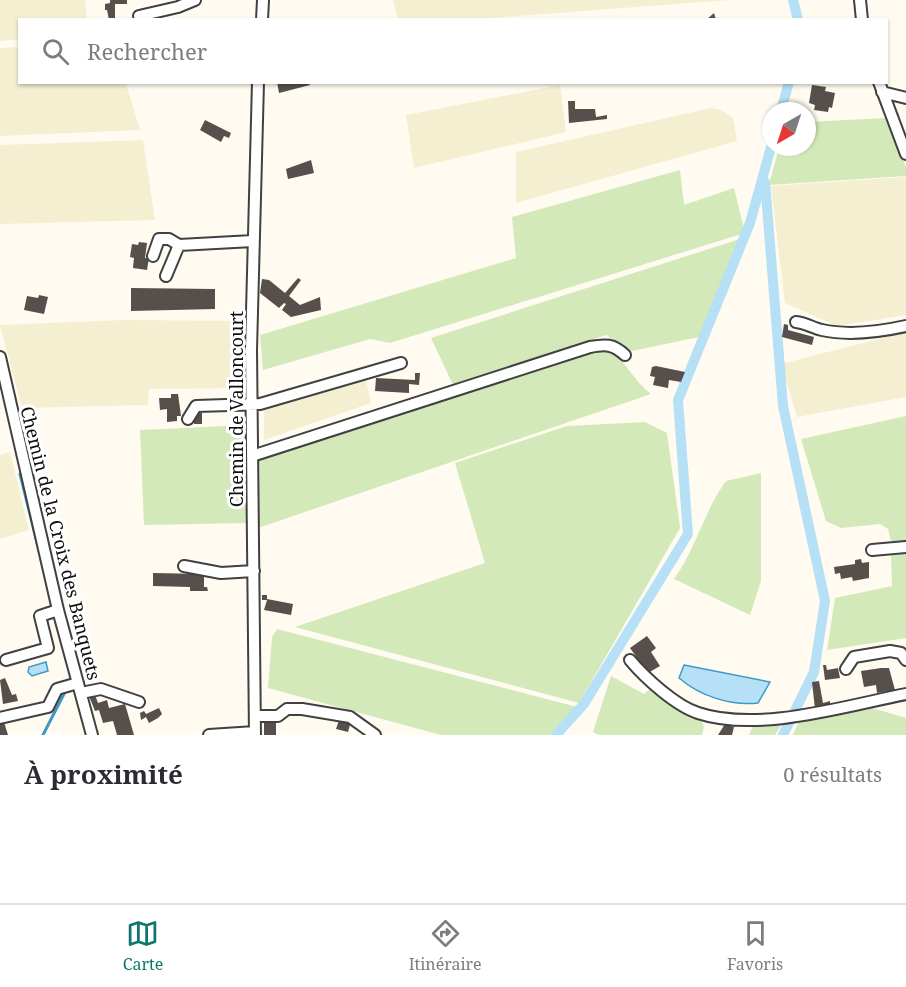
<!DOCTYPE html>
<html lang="fr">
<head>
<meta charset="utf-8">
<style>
	body { margin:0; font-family:"Noto Serif",serif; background:#f7f7f7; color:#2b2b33 }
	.compass { position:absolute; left:762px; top:102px; width:54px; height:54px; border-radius:50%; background:#fff; box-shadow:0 2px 4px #0004; rotate:219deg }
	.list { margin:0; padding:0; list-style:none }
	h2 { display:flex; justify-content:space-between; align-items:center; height:78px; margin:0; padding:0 24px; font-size:26px }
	h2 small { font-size:20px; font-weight:400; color:#7c7c81 }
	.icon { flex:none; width:33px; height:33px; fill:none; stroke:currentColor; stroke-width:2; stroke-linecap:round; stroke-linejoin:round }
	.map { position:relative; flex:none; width:906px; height:735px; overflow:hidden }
	.search { position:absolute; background:#fff; box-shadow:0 2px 4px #0004; left:18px; right:18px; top:18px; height:66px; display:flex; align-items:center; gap:15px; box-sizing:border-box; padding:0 21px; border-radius:0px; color:#7c7c81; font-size:22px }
	.sheet { height:168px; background:#fff }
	nav { display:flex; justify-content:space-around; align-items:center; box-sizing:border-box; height:84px; border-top:2px solid #e1e1e2; background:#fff; font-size:16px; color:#7c7c81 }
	nav a { display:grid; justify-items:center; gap:3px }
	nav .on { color:#0f766e }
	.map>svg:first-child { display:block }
	.farmland { fill:#f4efd0 }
	.green { fill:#d4e9ba }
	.water { fill:#b6e0f5; stroke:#3e99ca; stroke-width:1.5 }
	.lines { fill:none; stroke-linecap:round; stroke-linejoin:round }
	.stream { stroke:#3e99ca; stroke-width:3 }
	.canal { stroke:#b6e0f5; stroke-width:10 }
	.building { fill:#574f4b }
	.minor-casing { stroke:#414141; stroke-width:14 }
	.minor { stroke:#fff; stroke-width:10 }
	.labels { text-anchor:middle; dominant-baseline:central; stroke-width:6; stroke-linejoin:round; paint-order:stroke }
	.street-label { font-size:18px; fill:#0e0e0e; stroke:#fff }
</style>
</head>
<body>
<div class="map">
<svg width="906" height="735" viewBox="0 0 906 735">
	<rect width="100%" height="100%" fill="#fffbf0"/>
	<path class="farmland" d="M0,0H85L87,19L20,20L19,39L0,41Z
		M393,0H729L464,20L398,19Z
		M19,47L20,82L126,83L140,130L0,136V48Z
		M560,85L566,132L414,168L406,115Z
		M711,108L721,110L733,118L737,141L516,203V152Z
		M143,140L155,220L0,224V145Z
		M906,177V315L837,326L785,303L771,186Z
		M123,320L244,321L246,388L149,389L148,405L22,408L0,325Z
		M906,332V397L797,417L781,364Z
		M365,375L371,403L264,440V408Z
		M10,452L29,530L0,539V455Z"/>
	<path class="green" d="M885,118L906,167V176L769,185L779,147H807V122Z
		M680,170L684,205L734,188L745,233L390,343L370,339L263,370L260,335L516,258L512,217Z
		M740,239L699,337L632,351L606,335L453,385L431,338Z
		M606,346C624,359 633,380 651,394L255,529L256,456Z
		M906,416V542L891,541L888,529L880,524L841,528L826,521L801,439Z
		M645,422L667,433L680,528L579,703L295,627L485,563L455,463L567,426Z
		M246,425L248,523L144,525L140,430Z
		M761,473V581L750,615L674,579C696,549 704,511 726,481Z
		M906,552V638L827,650L835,598L892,586L891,554Z
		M277,629L577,707L552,735H441L268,688L272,637Z
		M611,676L644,694L652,687L701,719L704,727L702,735H599L593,732Z
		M869,707L906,718V735H793L800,719Z
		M784,720L775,735H749L753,726Z"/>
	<path class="water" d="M46,662L48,671L32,676L28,672L29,667Z
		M684,665L770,682L758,703C730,706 700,696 679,678Z"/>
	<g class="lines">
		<path class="stream" d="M20,474L42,563
			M43,735L67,688"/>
		<path class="canal" d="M793,0L798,20
			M781,111L789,82
			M765,182L783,406L825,601L814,672L783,735
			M556,735L584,704L688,534L678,400L750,223L771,147"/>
	</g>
	<path class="building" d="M110,0H127V4H115V20H109L107,10H105V4L110,3Z
		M714,13L716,20H706Z
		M277,82H309L310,85L279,93Z
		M812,85L826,87L825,91L835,93L832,108L829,107L828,112L814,110L815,105L809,103Z
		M568,101H575V109H595L596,117L607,115V119L569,123Z
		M792,108H804V111H792Z
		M205,120L231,133L229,138L224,136L221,142L200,130Z
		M311,160L314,173L288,179L286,169Z
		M139,242L147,243L145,258H149L147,270L133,268L134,258L130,257L132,244L138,245Z
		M298,278L301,280L289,296L300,305L320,297L321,310L291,317L282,310L286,304L284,303L279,308L260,293L262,279L269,280L285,293Z
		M131,288L215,289V309L131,311Z
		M39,295L48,297L44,314L24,310L27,296L38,298Z
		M784,324L788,325V330L814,337L812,345L782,337Z
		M656,366L685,372L681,382L669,380L668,388L653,385L655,377L650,376L652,367Z
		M415,373H420L419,385L409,384V393L375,391L376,378L415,380Z
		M171,394H178L181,416H177V421L167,422V409L160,410L159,398H171Z
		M194,413H202V424H194Z
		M861,559L862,563L869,562V578L853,581L852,577L841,579L840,573L835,574L834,567L855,564V560Z
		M153,573L204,574V587H207L208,591H190V587L153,586Z
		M262,595H267V599L293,604L291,615L264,610L267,600H262Z
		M647,636L656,648L651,652L660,666L648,673L630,648Z
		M823,665H826L827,670L838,668L840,678L825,680Z
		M881,668H889L895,690L877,693L876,685L864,687L861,671Z
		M5,678L12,695L16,694L18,701L3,704L0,680Z
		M819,681L823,703L830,701V707L815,709L812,682Z
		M95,695L98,703L107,700L109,708L125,704L134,735H117L113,721L103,723L99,710L95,711L89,696Z
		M159,708L162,714L158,718L149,723L146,717L141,720L140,713L144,711L146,714Z
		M340,717L351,721L348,732L336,729Z
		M3,719L8,735H0V720Z
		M264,721L276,722V735H264Z
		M725,724L734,727L732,735H718Z"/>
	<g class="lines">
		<defs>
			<path id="minor" d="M860,0L862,20
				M139,16L178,7L195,0
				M262,20L263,0
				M879,82L906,154
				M882,92L906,98
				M153,256L159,239H169L179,245
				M166,276L179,245L253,241
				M796,322C806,323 813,328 822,330C849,336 879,332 906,326
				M0,357L58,610L92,735
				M188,419L196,406L260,404L401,363
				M252,456L590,347C606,344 613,344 625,355
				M872,550L906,547
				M184,566L221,573L254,571
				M6,660L48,648L40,616L58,610
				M630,660C645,678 676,706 698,713C758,733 845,706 906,694
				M846,669L854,657L890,651L901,653L906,660
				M81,693L101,689L139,702
				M255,716H278L287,709H302L350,717L375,735
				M0,718L48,707L57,689L78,683
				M209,735L255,732
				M255,735L251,350L258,82"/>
		</defs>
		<use href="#minor" class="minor-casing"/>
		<use href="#minor" class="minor"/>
	</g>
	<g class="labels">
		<g class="street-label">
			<text transform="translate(236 409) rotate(-90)">Chemin de Valloncourt</text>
			<text transform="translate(61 543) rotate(76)">Chemin de la Croix des Banquets</text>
		</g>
	</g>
</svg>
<svg class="compass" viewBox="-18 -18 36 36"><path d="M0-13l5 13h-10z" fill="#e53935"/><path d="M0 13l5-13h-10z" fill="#7c7c81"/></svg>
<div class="search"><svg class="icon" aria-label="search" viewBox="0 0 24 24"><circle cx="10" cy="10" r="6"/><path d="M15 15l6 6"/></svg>Rechercher</div>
</div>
<section class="sheet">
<h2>À proximité<small>0 résultats</small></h2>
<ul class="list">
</ul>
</section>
<nav>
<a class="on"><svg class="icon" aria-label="map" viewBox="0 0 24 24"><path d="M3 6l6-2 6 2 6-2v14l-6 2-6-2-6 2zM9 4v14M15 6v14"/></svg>Carte</a>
<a><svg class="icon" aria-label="directions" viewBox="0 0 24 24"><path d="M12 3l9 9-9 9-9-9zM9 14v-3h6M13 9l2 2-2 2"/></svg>Itinéraire</a>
<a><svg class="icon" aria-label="saved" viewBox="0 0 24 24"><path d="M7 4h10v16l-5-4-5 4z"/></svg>Favoris</a>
</nav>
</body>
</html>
